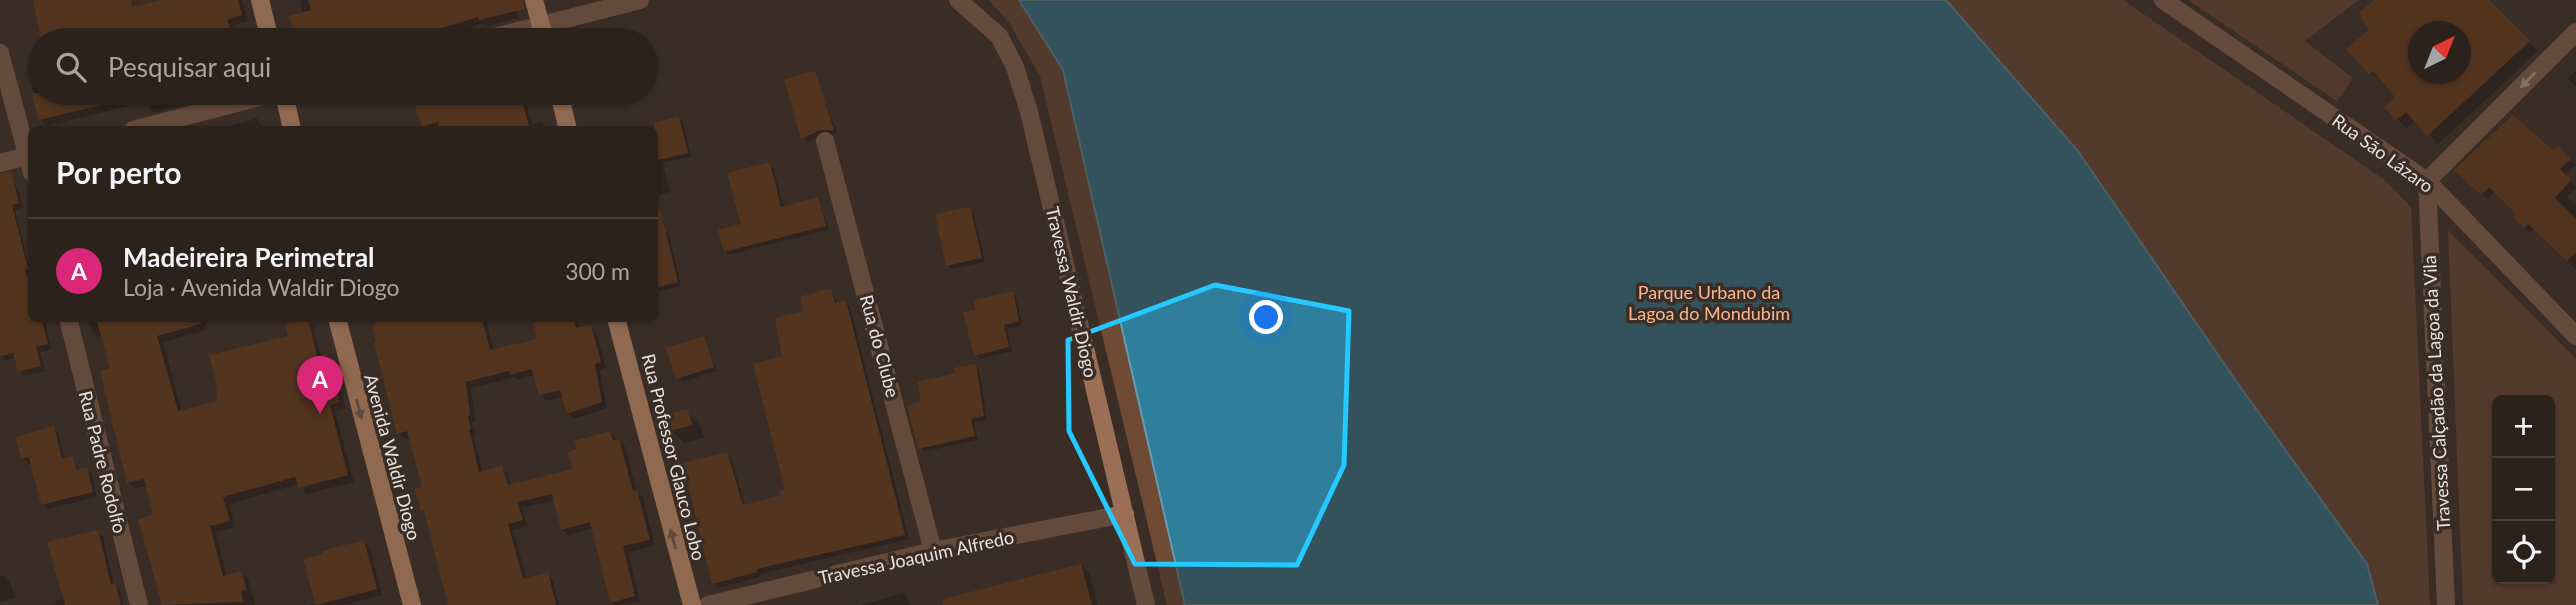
<!DOCTYPE html>
<html lang="pt">
<head>
<meta charset="utf-8">
<style>
	body { margin:0; font-family:Lato,sans-serif; background:#342a25; color:#f1f3f6 }
	.controls { position:absolute; right:21px; bottom:21px; display:grid; overflow:hidden; border-radius:10px; box-shadow:0 2px 5px #0004 }
	.controls button { width:63px; height:63px; display:grid; place-items:center; padding:0; border:0; border-bottom:2px solid #483f3b; background:#2c221c; color:#f1f3f6; font:35px sans-serif }
	.compass { position:absolute; left:2408px; top:21px; width:63px; height:63px; border-radius:50%; background:#2c221c; box-shadow:0 2px 5px #0004; rotate:43deg }
	.you { position:absolute; left:1267px; top:318px; width:24px; height:24px; margin:-18px; border:5px solid #fff; border-radius:50%; background:#1a73e8; box-shadow:0 0 0 10px #1a73e833 }
	.badge { display:grid; place-items:center; width:46px; height:46px; border-radius:50%; background:#db2777; color:#fff; font-size:23px; font-weight:700 }
	.pin { position:absolute; translate:-50% -58px; filter:drop-shadow(0 2px 4px #0008) }
	.pin::after { content:''; position:absolute; top:37px; width:24px; height:21px; background:inherit; clip-path:polygon(0 0,100% 0,50% 100%) }
	.list { margin:0; padding:0; list-style:none }
	h2 { display:flex; justify-content:space-between; align-items:center; height:91px; margin:0; padding:0 28px; font-size:30px }
	h2 small { font-size:23px; font-weight:400; color:#a6a4a3 }
	.list li { display:grid; grid-template-columns:46px 1fr auto; gap:21px; align-items:center; box-sizing:border-box; height:105px; padding:0 28px; border-top:2px solid #483f3b }
	.list b { display:block; font-size:26px; white-space:nowrap }
	.list p { margin:0; font-size:23px; white-space:nowrap; color:#a6a4a3 }
	.list em { font-size:23px; font-style:normal; color:#a6a4a3 }
	.icon { flex:none; width:38px; height:38px; fill:none; stroke:currentColor; stroke-width:2; stroke-linecap:round; stroke-linejoin:round }
	.map { position:relative; flex:none; width:2576px; height:605px; overflow:hidden }
	.search { position:absolute; background:#2c221c; box-shadow:0 2px 5px #0004; left:28px; top:28px; width:630px; height:77px; display:flex; align-items:center; gap:18px; box-sizing:border-box; padding:0 24px; border-radius:38px; color:#a6a4a3; font-size:26px }
	.panel { position:absolute; background:#2c221c; box-shadow:0 2px 5px #0004; left:28px; top:126px; width:630px; height:196px; border-radius:10px }
	.map>svg:first-child { display:block }
	.green { fill:#6f4b36; fill-rule:evenodd }
	.water { fill:#2e7e9c; stroke:#669caf; stroke-width:2 }
	.shadow { fill:#0007; fill-rule:evenodd }
	.building { fill:#723d18; fill-rule:evenodd }
	.lines { fill:none; stroke-linecap:round; stroke-linejoin:round }
	.minor { stroke:#9a6f55; stroke-width:18 }
	.major { stroke:#f9b186; stroke-width:18 }
	.oneway { fill:#d5c4ba }
	.oneway2 { fill:#906851 }
	.marked { fill:none; stroke:#25c9fe; stroke-width:5; stroke-linejoin:round }
	.labels { text-anchor:middle; dominant-baseline:central; stroke-width:7; stroke-linejoin:round; paint-order:stroke }
	.street-label { font-size:18px; fill:#e9e1dc; stroke:#3a2d26 }
	.park-label { font-size:18px; fill:#f9b68d; stroke:#3a2d26 }
</style>
</head>
<body>
<div class="map">
<svg width="2576" height="605" viewBox="0 0 2576 605">
	<rect width="100%" height="100%" fill="#3a2d26"/>
	<path class="green" d="M989,0H2123L2386,181L2411,207L2430,605H1167L1040,76L1010,24Z
		M2188,0H2359L2305,41L2353,78L2337,101Z
		M2448,230L2576,359V605H2463ZM2550,400V579H2497V400Z"/>
	<path class="water" d="M1019,0H1946L2078,151L2236,381L2367,564L2378,605H1185L1063,70Z"/>
	<path class="shadow" d="M35,0H113L116,13L168,0H242L248,21L232,26L236,40H44Z
		M300,0H513L518,18L487,26L485,23L423,40H296L291,17L303,14Z
		M2375,0H2487L2538,51L2438,144L2416,120L2407,128L2397,119L2386,107L2397,97L2348,49L2371,30ZM2418,32H2460V74H2418Z
		M2576,70V87L2568,79Z
		M814,73L837,133L826,134L807,142L803,138Z
		M40,81V93H227L153,113L145,102L46,126L40,119L31,83Z
		M413,93H524L532,124L541,122L548,130H425Z
		M257,118L264,130H217Z
		M679,118L683,122L691,157L663,163L670,192L654,196V130H635Z
		M2557,148L2575,165L2564,176L2576,187L2567,197L2576,205V270L2535,228L2530,233L2515,217L2518,214L2495,191L2488,199L2457,170L2553,152Z
		M769,164L773,168L784,208L818,199L829,230L729,255L725,251L744,225Z
		M13,184L18,189L23,208L15,210L32,279V318H44L52,349L40,352L45,371L24,376L16,358L5,360L0,353V188Z
		M969,209L973,213L985,262L952,269L948,265Z
		M665,232L669,236L681,286L654,293V235Z
		M831,290L838,304L845,302L850,307L909,539L760,574V577L718,588L713,583L726,453L731,458L745,506L783,497L787,491L784,358L806,312Z
		M1012,293L1016,297L1022,325L1007,329L1012,351L980,359L976,355L977,312Z
		M89,318H204L207,330L163,342L182,412L218,402L307,320L313,326L321,358L327,356L333,363L346,409L335,411L354,482L307,494L299,484L229,504L235,527L216,532L227,577L242,573L248,579L255,605H173L147,486L135,488L129,482L112,370L102,336L98,337L92,331Z
		M378,318H492L486,320L494,351L539,340L533,318H578L580,329L591,327L597,333L606,368L600,370L607,408L574,419L568,413L564,396L547,401L541,395L535,375L518,380L515,377L471,388L476,421L472,422L476,435H473L483,473L502,468L508,474L511,486L575,470L610,433L619,441L625,446L637,492L643,497L655,546L628,552L640,602L615,605L612,602L593,528L568,535L562,529L555,500L522,508L527,526L513,530L527,580L547,574L553,580L559,605H456L427,514L423,510L424,489L410,437L405,439L399,433Z
		M704,338L717,371L682,382L678,378Z
		M975,366L979,370L987,420L974,423L978,440L924,452L920,448L923,403L957,375Z
		M686,411L699,424L704,438L684,443L671,430Z
		M53,428L58,433L65,460L73,458L80,471L86,469L92,475L97,497L48,509L43,504L32,463L28,464L23,458Z
		M97,532L103,537L114,585L120,591L124,605H51L65,597Z
		M364,542L370,548L382,595L344,605H308L318,602Z
		M1081,565L1090,574L1097,605H956Z
		M4,575L10,581L15,598L0,602V576Z
		M905,593L911,605H860Z"/>
	<path class="building" d="M33,0H131L132,7L162,0H238L242,15L227,20L234,40H41Z
		M308,0H523L525,9L479,20L478,17L402,40H295L289,16L311,10Z
		M2374,0H2489L2530,41L2427,136L2406,112L2396,120L2384,107L2395,97L2373,71L2369,74L2346,49L2369,30L2359,13ZM2418,32H2460V74H2418Z
		M815,71L834,130H821L801,139L784,79Z
		M32,93H128V99L38,120Z
		M411,93H520L530,130H439L438,122L422,127Z
		M2513,115L2553,150L2558,146L2571,159L2560,169L2571,180L2555,198L2576,219V252L2567,261L2528,224L2524,228L2513,217L2516,214L2489,187L2481,195L2454,170Z
		M679,116L688,153L654,161V123Z
		M770,162L781,207L818,197L826,226L724,252L718,230L741,224L727,173Z
		M11,172L19,203L12,205L28,269H25L32,292V318H41L48,344L36,347L41,366L18,372L13,353L0,356V174Z
		M970,207L982,258L946,266L935,214Z
		M660,209L678,282L654,288V210Z
		M831,288L835,303L846,300L905,535L756,569L757,572L712,584L683,463L727,452L743,505L780,496L779,491L785,490L753,364L782,356L775,318L804,311L800,297Z
		M1013,291L1019,321L1004,325L1009,347L974,356L963,312L975,310L973,300Z
		M96,318H201V324L157,336L178,411L217,401L216,382L209,355L288,336L284,324L308,318L317,357L327,354L340,402L330,405L348,475L299,488L295,477L223,497L230,521L210,526L223,576L242,571L247,590L241,591L243,602L162,605L138,519L153,515L144,479L127,483L100,371L110,368Z
		M377,318H482L490,350L537,339L532,318H574L576,328L591,325L601,362L595,364L602,402L567,414L560,390L539,396L532,369L510,375L509,371L466,382L470,415L468,416L471,429H469L479,472L502,466L508,485L573,469L568,453L577,449L574,441L610,431L613,440L619,439L633,491L637,490L650,540L623,546L635,596L610,603L590,522L561,530L552,494L517,502L523,520L508,524L523,579L548,572L556,605H448L424,510L421,511L415,489L422,487L407,431L397,434L374,342L376,341L372,324L377,322Z
		M704,336L714,367L676,379L666,348Z
		M976,364L984,416L971,419L975,436L918,449L907,405L921,402L917,382L955,373L954,368Z
		M687,409L693,425L670,431L665,415Z
		M54,426L62,459L73,456L77,470L87,467L93,492L41,505L29,457L21,459L16,437Z
		M98,530L111,584L115,583L121,605H65L47,542Z
		M364,540L377,589L316,605L303,559L323,554L322,551Z
		M1081,564L1092,605H943V599Z"/>
	<g class="lines">
		<path class="minor" d="M958,0L999,36L1015,67L1029,112L1146,605
			M2163,0L2427,181L2576,336
			M483,40L640,0
			M0,53L32,173
			M133,130L275,93
			M825,141L933,551
			M0,163L32,155
			M2427,181L2446,605
			M2427,181L2576,32
			M68,318L139,605
			M708,605L933,551L1125,514"/>
		<path class="major" d="M260,0L270,40
			M534,0L545,40
			M284,93L292,130
			M559,93L568,130
			M337,318L412,605
			M616,318L692,605"/>
	</g>
	<defs><path id="oneway-solid" d="M-6-.8H1V-3.2L6.5 0L1 3.2V.8H-6Z" transform="scale(1.75)"/></defs>
	<use class="oneway" href="#oneway-solid" transform="translate(2528 80) rotate(135)"/>
	<g class="oneway2">
		<use href="#oneway-solid" transform="translate(359 409) rotate(75)"/>
		<use href="#oneway-solid" transform="translate(673 539) rotate(-105)"/>
	</g>
	<path d="M0 0H2576V605H0ZM1215,285L1349,311L1344,465L1297,565L1135,564L1069,431L1068,340Z" fill="#3a2d26" fill-opacity=".55" fill-rule="evenodd"/>
	<path class="marked" d="M1215,285L1349,311L1344,465L1297,565L1135,564L1069,431L1068,340Z"/>
	<g class="labels">
		<g class="street-label">
			<text transform="translate(2383 153) rotate(36)">Rua São Lázaro</text>
			<text transform="translate(1072 292) rotate(77)">Travessa Waldir Diogo</text>
			<text transform="translate(880 346) rotate(75)">Rua do Clube</text>
			<text transform="translate(2436 393) rotate(-93)">Travessa Calçadão da Lagoa da Vila</text>
			<text transform="translate(393 457) rotate(75)">Avenida Waldir Diogo</text>
			<text transform="translate(674 457) rotate(76)">Rua Professor Glauco Lobo</text>
			<text transform="translate(103 462) rotate(76)">Rua Padre Rodolfo</text>
			<text transform="translate(916 557) rotate(-12)">Travessa Joaquim Alfredo</text>
		</g>
		<g class="park-label">
			<text x="1709" y="292">Parque Urbano da<tspan x="1709" dy="21">Lagoa do Mondubim</tspan></text>
		</g>
	</g>
</svg>
<div class="controls">
<button>+</button>
<button>−</button>
<button><svg class="icon" aria-label="locate" viewBox="0 0 24 24"><circle cx="12" cy="12" r="6"/><path d="M12 2v4M12 18v4M2 12h4M18 12h4"/></svg></button>
</div>
<svg class="compass" viewBox="-18 -18 36 36"><path d="M0-13l5 13h-10z" fill="#e53935"/><path d="M0 13l5-13h-10z" fill="#a6a4a3"/></svg>
<div class="you"></div>
<div class="pin badge" style="left:320px;top:414px">A</div>
<div class="search"><svg class="icon" aria-label="search" viewBox="0 0 24 24"><circle cx="10" cy="10" r="6"/><path d="M15 15l6 6"/></svg>Pesquisar aqui</div>
<section class="panel">
<h2>Por perto<small></small></h2>
<ul class="list">
<li><span class="badge">A</span><div><b>Madeireira Perimetral</b><p>Loja · Avenida Waldir Diogo</p></div><em>300 m</em></li>
</ul>
</section>
</div>
</body>
</html>
